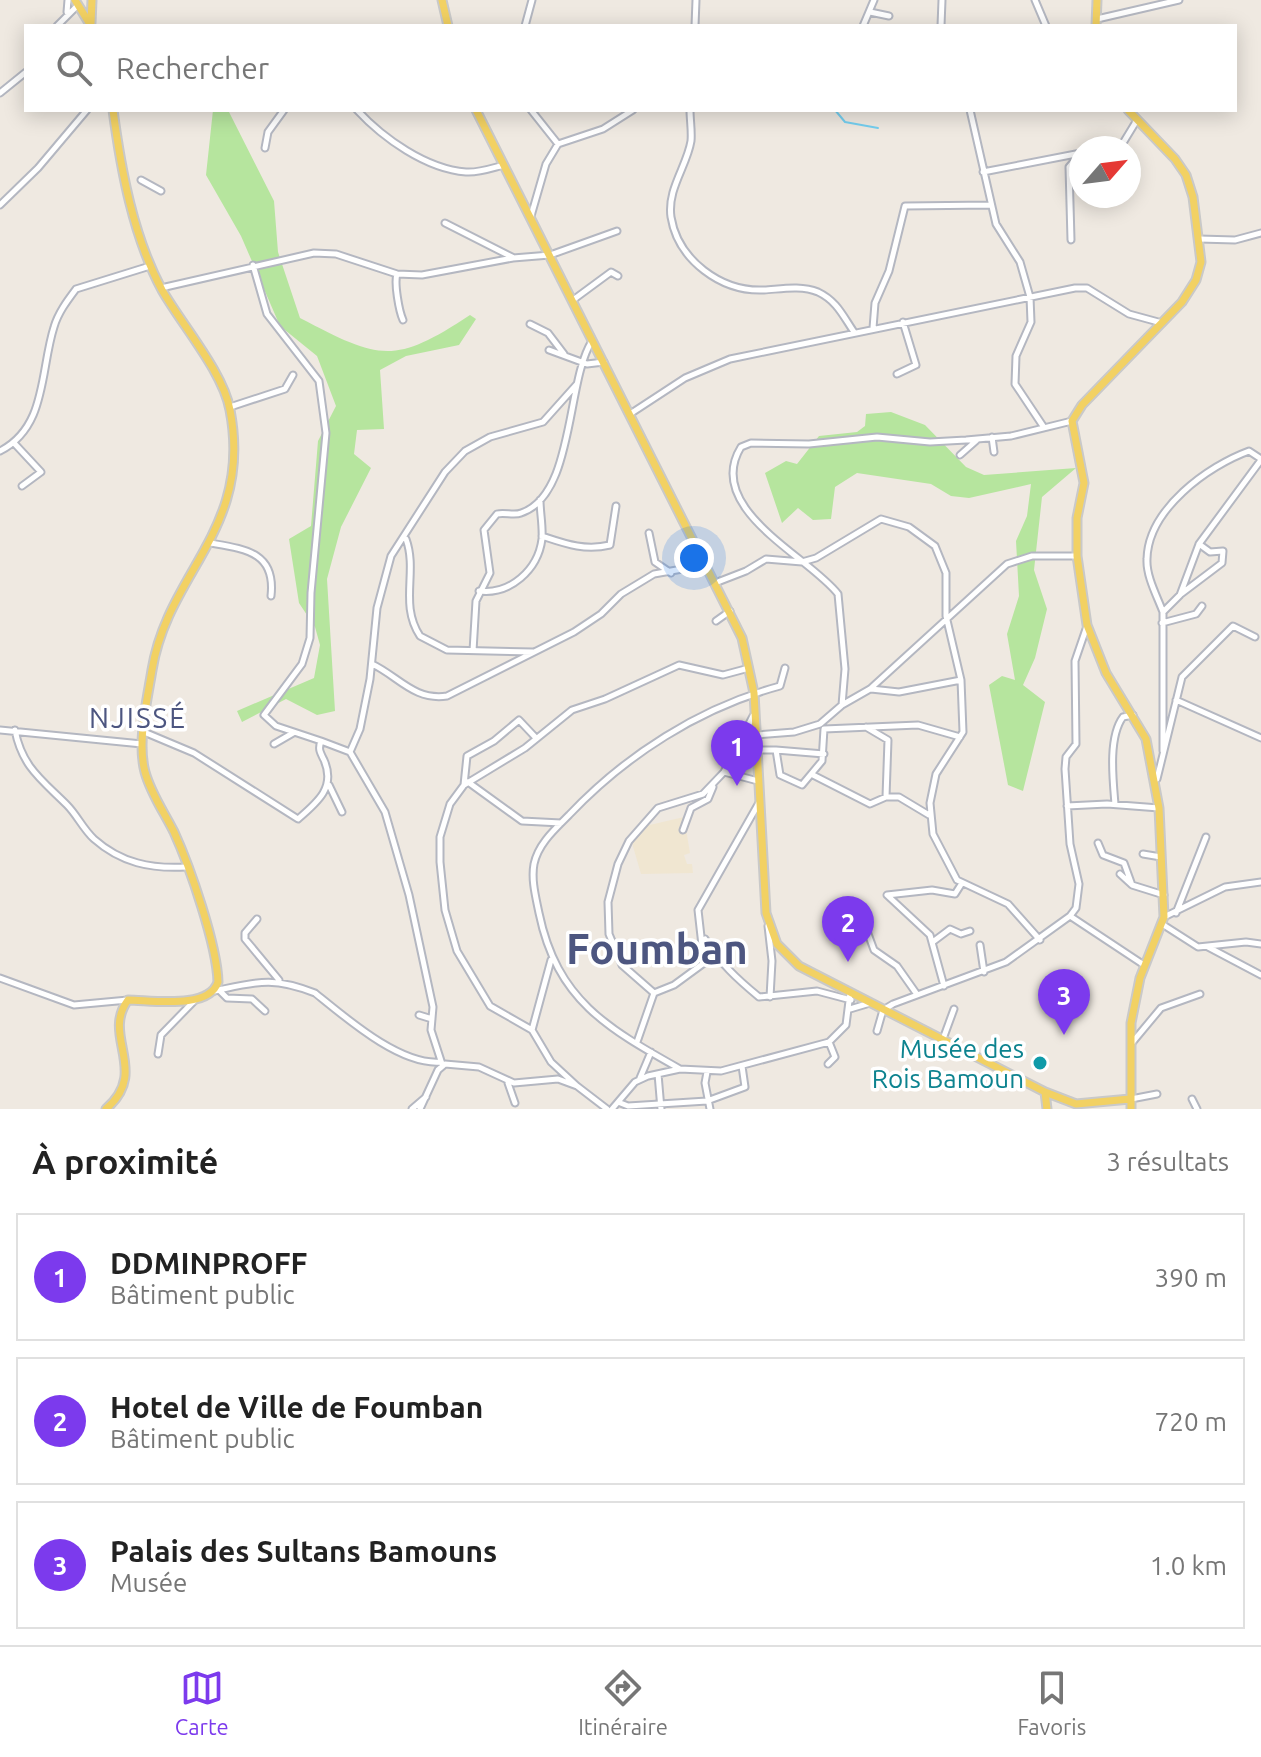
<!DOCTYPE html>
<html lang="fr">
<head>
<meta charset="utf-8">
<style>
	body { margin:0; font-family:Ubuntu,sans-serif; background:#f2f2f2; color:#222 }
	.compass { position:absolute; left:1069px; top:136px; width:72px; height:72px; border-radius:50%; background:#fff; box-shadow:0 4px 20px #0003; rotate:62deg }
	.you { position:absolute; left:694px; top:558px; width:28px; height:28px; margin:-20px; border:6px solid #fff; border-radius:50%; background:#1a73e8; box-shadow:0 0 0 12px #1a73e833 }
	.badge { display:grid; place-items:center; width:52px; height:52px; border-radius:50%; background:#7c3aed; color:#fff; font-size:26px; font-weight:700 }
	.pin { position:absolute; translate:-50% -66px; filter:drop-shadow(0 2px 4px #0008) }
	.pin::after { content:''; position:absolute; top:42px; width:28px; height:24px; background:inherit; clip-path:polygon(0 0,100% 0,50% 100%) }
	.list { margin:0; padding:0; list-style:none }
	h2 { display:flex; justify-content:space-between; align-items:center; height:104px; margin:0; padding:0 32px; font-size:34px }
	h2 small { font-size:26px; font-weight:400; color:#767676 }
	.list li { display:grid; grid-template-columns:52px 1fr auto; gap:24px; align-items:center; box-sizing:border-box; height:128px; margin:0 16px 16px; padding:0 16px; border:2px solid #e0e0e0; border-radius:0px }
	.list b { display:block; font-size:30px; white-space:nowrap }
	.list p { margin:0; font-size:26px; white-space:nowrap; color:#767676 }
	.list em { font-size:26px; font-style:normal; color:#767676 }
	.icon { flex:none; width:44px; height:44px; fill:none; stroke:currentColor; stroke-width:2; stroke-linecap:round; stroke-linejoin:round }
	.map { position:relative; flex:none; width:1261px; height:1109px; overflow:hidden }
	.search { position:absolute; background:#fff; box-shadow:0 4px 20px #0003; left:24px; right:24px; top:24px; height:88px; display:flex; align-items:center; gap:20px; box-sizing:border-box; padding:0 28px; border-radius:0px; color:#767676; font-size:30px }
	.sheet { height:536px; background:#fff }
	nav { display:flex; justify-content:space-around; align-items:center; box-sizing:border-box; height:112px; border-top:2px solid #e0e0e0; background:#fff; font-size:22px; color:#767676 }
	nav a { display:grid; justify-items:center; gap:4px }
	nav .on { color:#7c3aed }
	.map>svg:first-child { display:block }
	.education { fill:#f0e6d1 }
	.green { fill:#b6e59e }
	.plaza { fill:#dfdcd8 }
	.lines { fill:none; stroke-linecap:round; stroke-linejoin:round }
	.stream { stroke:#75cff0; stroke-width:2 }
	.minor-casing { stroke:#b4b7c1; stroke-width:9 }
	.major-casing { stroke:#c9c9c9; stroke-width:11 }
	.minor { stroke:#fff; stroke-width:5 }
	.major { stroke:#f2d163; stroke-width:7 }
	.culture-dot { fill:#0f9aa8; stroke:#fff; stroke-width:3 }
	.labels { text-anchor:middle; dominant-baseline:central; stroke-width:7; stroke-linejoin:round; paint-order:stroke }
	.culture-label { font-size:26px; fill:#0d838f; stroke:#fff; text-anchor:end }
	.neighbourhood-label { font-size:28px; letter-spacing:2px; fill:#4d5680; stroke:#fff }
	.town-label { font-size:42px; font-weight:bold; fill:#4d5680; stroke:#fff }
</style>
</head>
<body>
<div class="map">
<svg width="1261" height="1109" viewBox="0 0 1261 1109">
	<rect width="100%" height="100%" fill="#efe9e1"/>
	<path class="education" d="M684,817L690,853L684,855L687,864H692L693,873L641,874L632,843L641,827Z"/>
	<path class="green" d="M213,110H228L274,201L278,252L300,318C379,359 393,366 470,315L476,319L459,345L406,356L380,370L384,429L357,430L354,454L371,468L341,527L327,579L335,711L317,715L286,699L242,722L237,711L314,678L320,645L315,627L299,603L289,539L311,526L318,441L336,406L317,356L280,326L241,236L206,175Z
		M891,412L925,425L966,467L984,475L1076,468L1042,497L1034,570L1047,609L1035,658L1023,685L1045,702L1023,791L1008,785L989,685L1002,676L1015,680L1007,634L1019,596L1016,541L1027,516L1031,484L969,498L951,496L931,484L857,473L835,487L831,519L813,520L798,508L782,523L765,473L786,461L797,464L819,436L857,432L865,426L866,414Z"/>
	<path class="plaza" d="M753,717L756,779L726,772Z"/>
	<g class="lines">
		<path class="stream" d="M835,110L845,122L878,128"/>
		<defs>
			<path id="minor" d="M1035,0L1046,26
				M67,12L68,0
				M870,12L889,16
				M1097,19L1179,0
				M57,26L78,5
				M525,26L532,0
				M695,26L696,0
				M863,26L874,0
				M941,26L942,0
				M0,93L26,72
				M357,110C383,138 426,169 466,172C479,173 492,168 504,165
				M531,110L558,144
				M690,110C690,120 692,131 691,141C687,166 667,189 671,217C678,260 721,292 764,290C781,289 801,285 818,292C837,301 843,316 854,332
				M970,110L996,224L1020,262L1030,297L1031,322L1016,356L1015,384L1043,426
				M265,148L268,132L284,110
				M1120,148L1137,120
				M983,172L1081,153
				M141,180L161,191
				M0,205L38,168L87,110
				M531,216L546,164L558,144L603,129L633,110
				M445,223L512,257
				M1199,239L1235,240L1261,233
				M1071,240L1069,167L1080,154
				M253,265L267,314L319,381L326,433L311,593L310,638L302,664L264,715L276,726L321,741
				M397,274C394,283 399,311 403,320
				M161,288L314,253L336,254L397,274L422,275L513,258L550,255L617,231
				M573,300L611,272L618,276
				M530,324L548,333L564,354
				M873,328L875,303L889,271L905,206L990,205
				M549,350L587,364L604,362
				M897,374L916,365L903,322
				M230,407L285,389L293,375
				M630,414L685,378L730,359L1075,288H1087L1129,314L1162,323
				M992,437L994,452
				M14,443L41,472L22,486
				M0,451C47,427 40,371 54,327C58,313 67,301 76,289L150,266
				M960,455L977,440
				M649,533L655,562L671,573
				M542,536C566,544 585,551 610,545L616,506
				M406,539C418,572 399,604 420,636L447,650L533,652
				M210,543C245,549 276,552 271,596
				M715,583L746,571L766,559L802,562L816,558L881,519L909,527L935,546L946,573V616L961,680L963,732L936,774L930,803L933,834L957,880L1008,904L1040,940
				M479,591C510,595 538,570 542,539C543,526 540,512 540,500
				M1181,594L1222,563L1223,551L1210,552L1199,544
				M1163,612C1157,596 1146,576 1147,559C1148,509 1208,466 1249,451L1261,459
				M716,621L730,611
				M1162,623L1196,614L1202,606
				M473,651L476,601L490,573L484,530L497,514C505,512 514,516 521,513C575,495 566,381 592,341
				M372,664C398,676 414,701 447,696L574,632L601,614L621,594L654,574L705,565
				M871,689L899,692L961,680
				M1176,700L1261,738
				M842,705L845,669L838,594C810,557 703,509 741,447L751,443L809,444L877,437L930,442L966,440L1011,436L1072,421
				M866,727L888,740L886,797
				M824,729L918,725L960,737
				M0,730L142,744
				M15,730C22,767 42,780 67,805C77,815 83,829 94,839C121,863 151,869 186,867
				M144,732L194,753L298,819C318,802 336,787 324,760C320,752 318,749 321,741L350,752L360,729L370,679L377,608L391,556L445,472L465,451L490,437L543,422L577,384
				M757,735L794,732L820,724L842,705L870,689L1007,564L1032,556H1077
				M274,744L293,733
				M759,750H776L780,775L802,785L822,761L824,729
				M776,750L824,754
				M1163,751V612L1180,595L1199,544L1261,460
				M350,752L385,812L409,895L433,1007L431,1030L442,1064
				M724,772L753,716
				M813,775L870,804L886,797H899L929,815
				M1157,779L1182,677L1233,626L1255,637
				M468,782L522,821L561,823
				M329,785L342,812
				M464,785L467,756L494,741L519,720L536,738
				M1115,804C1113,780 1108,737 1123,717L1133,715
				M1067,806L1107,804L1159,808
				M683,830L691,808L708,799L713,787
				M1098,843L1103,855L1124,863L1132,885
				M1143,854L1161,857
				M1120,874L1132,885L1164,895
				M1176,913L1206,837
				M1070,916L1076,908L1079,884L1070,844L1065,769L1066,757L1076,744L1075,661L1087,626
				M1164,917L1225,887L1261,882
				M257,919L245,933V939L279,980
				M1162,924L1198,947L1246,942L1261,944
				M768,926L772,961L770,997
				M867,931L874,950L897,966L916,993
				M705,939C721,964 736,978 759,997L817,991L851,1000
				M934,941L950,929L961,934L970,931
				M980,945L984,972
				M1208,947L1261,975
				M0,978L74,1005L128,1000
				M944,986L930,935L887,895L932,890L955,894L962,883
				M219,990L227,998L252,999L265,1011
				M214,991C257,982 272,976 315,993C345,1017 399,1065 440,1062
				M654,993L622,965L609,934L608,902L618,864L629,841L658,808L703,794L724,772L758,781
				M850,1009L870,1003
				M419,1015L432,1019
				M532,1030L551,960
				M877,1031L883,1010L893,1004L1006,962L1070,916L1144,965
				M943,1039L954,1009
				M637,1042L654,993L674,985L704,963L698,910L760,801
				M1131,1044L1161,1008L1200,994
				M158,1054L161,1035L196,999
				M828,1064L835,1057L829,1042
				M680,1069C607,1028 557,1000 539,913C536,898 531,880 534,864C538,844 555,829 569,815C626,755 699,708 780,686L785,668
				M707,1072L705,1083L710,1109
				M658,1074L661,1109
				M640,1078L651,1052
				M508,1083L515,1103
				M577,1086L551,1062L532,1030L490,1006L457,951L445,910L440,862V837L450,804L464,785L525,748L572,710L605,699L679,665L723,675L749,668
				M1131,1099L1157,1094
				M1192,1099L1197,1109
				M618,1102L628,1106L707,1101L745,1087L742,1066
				M412,1109L426,1097
				M420,1109L438,1070L445,1064L479,1067L514,1083L558,1079L577,1086L607,1109
				M612,1109L635,1082L648,1076L680,1069L721,1071L829,1042L846,1025L850,993"/>
			<path id="major" d="M75,0L91,26
				M442,0L448,26
				M91,23L92,0
				M1096,26L1097,0
				M476,110L742,638L754,693L766,913L777,944L799,966L1045,1092L1047,1109
				M1128,110L1175,159L1186,175L1193,197L1201,262L1196,280L1182,302L1082,405L1072,421L1084,483L1077,518V556L1087,625L1106,673L1146,739L1159,808L1164,917L1140,978L1131,1023V1109
				M1045,1092L1076,1104L1130,1099
				M106,1109C150,1071 101,1036 128,1000C151,1000 209,1010 218,982C217,945 190,867 174,832C164,812 151,794 145,772C137,742 147,701 152,670C168,571 253,530 230,410C223,372 182,325 162,290C133,236 121,170 113,110"/>
		</defs>
		<use href="#minor" class="minor-casing"/>
		<use href="#major" class="major-casing"/>
		<use href="#minor" class="minor"/>
		<use href="#major" class="major"/>
	</g>
	<circle class="culture-dot" cx="1040" cy="1063" r="8"/>
	<g class="labels">
		<g class="culture-label">
			<text x="1024" y="1048">Musée des<tspan x="1024" dy="30">Rois Bamoun</tspan></text>
		</g>
		<g class="neighbourhood-label">
			<text x="138" y="717">NJISSÉ</text>
		</g>
		<g class="town-label">
			<text x="657" y="948">Foumban</text>
		</g>
	</g>
</svg>
<svg class="compass" viewBox="-18 -18 36 36"><path d="M0-13l5 13h-10z" fill="#e53935"/><path d="M0 13l5-13h-10z" fill="#767676"/></svg>
<div class="you"></div>
<div class="pin badge" style="left:737px;top:786px">1</div>
<div class="pin badge" style="left:848px;top:962px">2</div>
<div class="pin badge" style="left:1064px;top:1035px">3</div>
<div class="search"><svg class="icon" aria-label="search" viewBox="0 0 24 24"><circle cx="10" cy="10" r="6"/><path d="M15 15l6 6"/></svg>Rechercher</div>
</div>
<section class="sheet">
<h2>À proximité<small>3 résultats</small></h2>
<ul class="list">
<li><span class="badge">1</span><div><b>DDMINPROFF</b><p>Bâtiment public</p></div><em>390 m</em></li>
<li><span class="badge">2</span><div><b>Hotel de Ville de Foumban</b><p>Bâtiment public</p></div><em>720 m</em></li>
<li><span class="badge">3</span><div><b>Palais des Sultans Bamouns</b><p>Musée</p></div><em>1.0 km</em></li>
</ul>
</section>
<nav>
<a class="on"><svg class="icon" aria-label="map" viewBox="0 0 24 24"><path d="M3 6l6-2 6 2 6-2v14l-6 2-6-2-6 2zM9 4v14M15 6v14"/></svg>Carte</a>
<a><svg class="icon" aria-label="directions" viewBox="0 0 24 24"><path d="M12 3l9 9-9 9-9-9zM9 14v-3h6M13 9l2 2-2 2"/></svg>Itinéraire</a>
<a><svg class="icon" aria-label="saved" viewBox="0 0 24 24"><path d="M7 4h10v16l-5-4-5 4z"/></svg>Favoris</a>
</nav>
</body>
</html>
